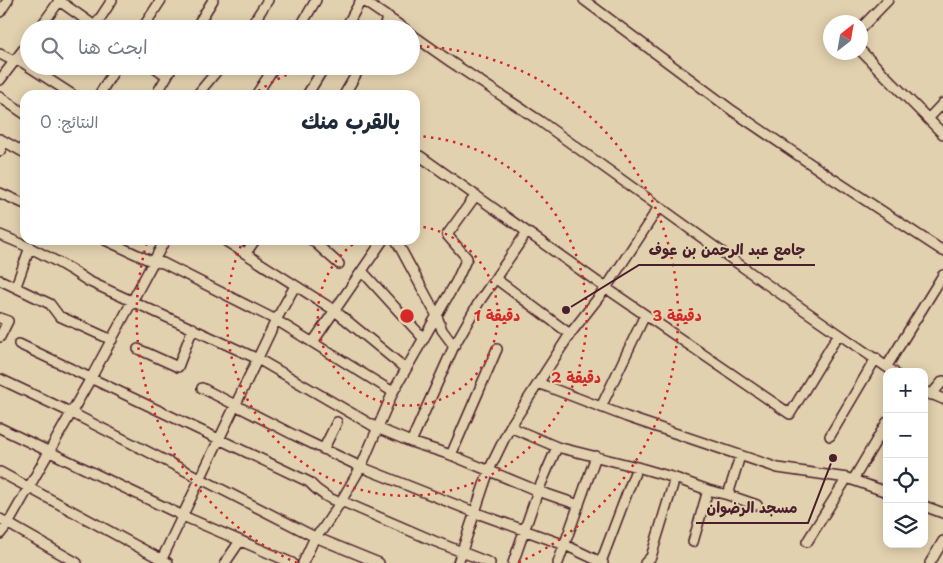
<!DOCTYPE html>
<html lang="ar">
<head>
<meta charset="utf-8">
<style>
	body { margin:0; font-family:"Playpen Sans","Playpen Sans Arabic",sans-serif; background:#f6f6f7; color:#1f2937; direction:rtl }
	.controls { position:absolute; right:15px; bottom:15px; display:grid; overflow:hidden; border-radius:10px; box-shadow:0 2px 12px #0003 }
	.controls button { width:45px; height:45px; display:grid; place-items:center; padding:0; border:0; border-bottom:1px solid #e0e1e3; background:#fff; color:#1f2937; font:25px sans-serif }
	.compass { position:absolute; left:823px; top:15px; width:45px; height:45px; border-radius:50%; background:#fff; box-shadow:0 2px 12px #0003; rotate:31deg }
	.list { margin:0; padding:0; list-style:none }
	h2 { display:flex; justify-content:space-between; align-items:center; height:65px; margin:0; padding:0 20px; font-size:21px }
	h2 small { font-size:16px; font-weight:400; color:#747a83 }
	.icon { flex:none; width:28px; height:28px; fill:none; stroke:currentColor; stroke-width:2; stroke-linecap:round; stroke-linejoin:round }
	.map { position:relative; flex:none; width:943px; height:563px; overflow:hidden; direction:ltr }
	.search { position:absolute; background:#fff; box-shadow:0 2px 12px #0003; left:20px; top:20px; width:400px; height:55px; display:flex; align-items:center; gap:12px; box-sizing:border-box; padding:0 18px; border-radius:28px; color:#747a83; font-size:19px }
	.panel { position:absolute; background:#fff; box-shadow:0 2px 12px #0003; left:20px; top:90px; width:400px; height:155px; border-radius:15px; direction:rtl }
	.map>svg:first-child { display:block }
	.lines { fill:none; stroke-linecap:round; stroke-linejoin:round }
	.minor-casing { stroke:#4a1f2b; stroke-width:12 }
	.minor { stroke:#e2d1ae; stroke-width:9 }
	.ring { fill:none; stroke:#d62828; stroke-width:2.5; stroke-dasharray:2.5 5 }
	.centre { fill:#d62828; stroke:#e2d1ae; stroke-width:2.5 }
	.ring-label { font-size:15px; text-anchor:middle; font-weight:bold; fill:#d62828; stroke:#e2d1ae; stroke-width:4; stroke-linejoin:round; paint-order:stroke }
	.leader { fill:none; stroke:#4a1f2b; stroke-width:2 }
	.callout-dot { fill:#4a1f2b; stroke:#e2d1ae; stroke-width:2 }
	.callout-label { font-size:15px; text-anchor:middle; font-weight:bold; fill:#4a1f2b; stroke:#e2d1ae; stroke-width:4; stroke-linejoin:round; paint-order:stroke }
</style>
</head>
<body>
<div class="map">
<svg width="943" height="563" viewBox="0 0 943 563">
	<rect width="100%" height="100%" fill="#e2d1ae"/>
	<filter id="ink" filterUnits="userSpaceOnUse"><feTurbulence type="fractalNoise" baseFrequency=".02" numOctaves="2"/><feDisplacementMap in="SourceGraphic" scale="10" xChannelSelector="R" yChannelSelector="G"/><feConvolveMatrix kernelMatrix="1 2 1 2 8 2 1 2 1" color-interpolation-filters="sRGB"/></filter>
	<g filter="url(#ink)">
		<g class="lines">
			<defs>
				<path id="minor" d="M58,0L99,29
					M362,0L405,29
					M584,0L733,111L830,177L943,251
					M0,12L8,0
					M95,26L112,0
					M39,29L60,0
					M142,29L161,0
					M195,29L213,0
					M249,29L268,0
					M299,29L316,0
					M345,29L361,0
					M382,29L389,17
					M860,29L888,0
					M411,34L451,62L540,121L765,283L894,372
					M860,50L943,134
					M0,54L14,61L22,62L73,95
					M153,66L167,76
					M0,80L29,42
					M99,95L117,66
					M156,95L173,66
					M197,95L221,66
					M256,95L275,66
					M307,95L325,66
					M344,95L361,66
					M0,97L25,114
					M928,119L943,103
					M0,139L25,153
					M0,151L4,141
					M420,156L606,288L790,414L838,335
					M0,193L25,204
					M0,235C33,248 59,261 88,281L258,359L377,428L411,442L451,455L538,491L579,505
					M105,240L151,261L163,263L276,320L393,392
					M224,240L334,310L406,369
					M312,240L339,264
					M396,240L437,316L442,330L454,346
					M246,253L255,240
					M362,271L424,339
					M496,279L570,334
					M0,280L50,304L59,316L112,340
					M16,286L30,247
					M0,318L8,321L0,337
					M313,342L383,240
					M19,344L309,482C317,491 333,503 346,503L434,541L490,563
					M138,349L178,367L193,328
					M887,366L943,275
					M0,379L72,413L315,537L379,563
					M538,383L627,417L778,468L847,478L887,492
					M202,388L294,435L361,467L474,512L565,545L603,563
					M924,391L943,399
					M931,395L943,381
					M601,407L645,315
					M510,427L557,447L637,467L675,478L708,490L728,495L757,505
					M0,428L183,516L292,563
					M830,436L876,358
					M411,442L454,346L479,302L527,232
					M324,448L337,422
					M451,455L497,349
					M0,472L168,563
					M853,480L887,422
					M728,495L740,456
					M924,506L943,513
					M0,519L77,563
					M0,534L8,524L91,378L165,240
					M693,542L708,490
					M807,542L847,478
					M601,562L637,467
					M160,563L276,320L295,286
					M225,563L240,541
					M303,563L315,537L322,530L340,503L361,467L393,392L456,282L467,258L447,235L476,195
					M458,563L489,470L510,427L570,334L606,288L659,207
					M513,563L538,491L557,447
					M558,563L596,456
					M645,563L651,557L675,478
					M930,563L943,541"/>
			</defs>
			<use href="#minor" class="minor-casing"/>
			<use href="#minor" class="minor"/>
		</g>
	</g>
	<g class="ring">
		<path d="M416 226A90 90 0 1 1 359 240"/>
		<path d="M416 136A180 180 0 1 1 243 241"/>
		<path d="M297 563A270 270 0 0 1 147 242M252 95A270 270 0 0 1 304 67M412 46A270 270 0 0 1 517 563"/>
	</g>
	<circle cx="407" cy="316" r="8" class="centre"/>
	<g class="ring-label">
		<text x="497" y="321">1 دقيقة</text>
		<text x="677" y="321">3 دقيقة</text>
		<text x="576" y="383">2 دقيقة</text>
	</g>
	<path class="leader" d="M566 310L639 265H815M833 458L808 523H696"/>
	<g class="callout-dot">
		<circle cx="566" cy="310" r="5"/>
		<circle cx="833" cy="458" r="5"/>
	</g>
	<g class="callout-label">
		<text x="727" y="255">جامع عبد الرحمن بن عوف</text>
		<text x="752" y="513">مسجد الرضوان</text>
	</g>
</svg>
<div class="controls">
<button>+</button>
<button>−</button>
<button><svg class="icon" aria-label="locate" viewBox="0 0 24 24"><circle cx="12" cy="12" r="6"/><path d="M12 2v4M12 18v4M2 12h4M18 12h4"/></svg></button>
<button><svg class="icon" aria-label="layers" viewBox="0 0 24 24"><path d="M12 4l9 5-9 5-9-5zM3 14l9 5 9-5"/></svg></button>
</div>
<svg class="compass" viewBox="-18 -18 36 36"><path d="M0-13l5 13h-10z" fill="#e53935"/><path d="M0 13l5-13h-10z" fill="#747a83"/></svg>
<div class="search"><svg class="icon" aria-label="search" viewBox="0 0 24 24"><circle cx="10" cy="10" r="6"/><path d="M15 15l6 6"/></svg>ابحث هنا</div>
<section class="panel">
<h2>بالقرب منك<small>النتائج: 0</small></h2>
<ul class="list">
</ul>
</section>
</div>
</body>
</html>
